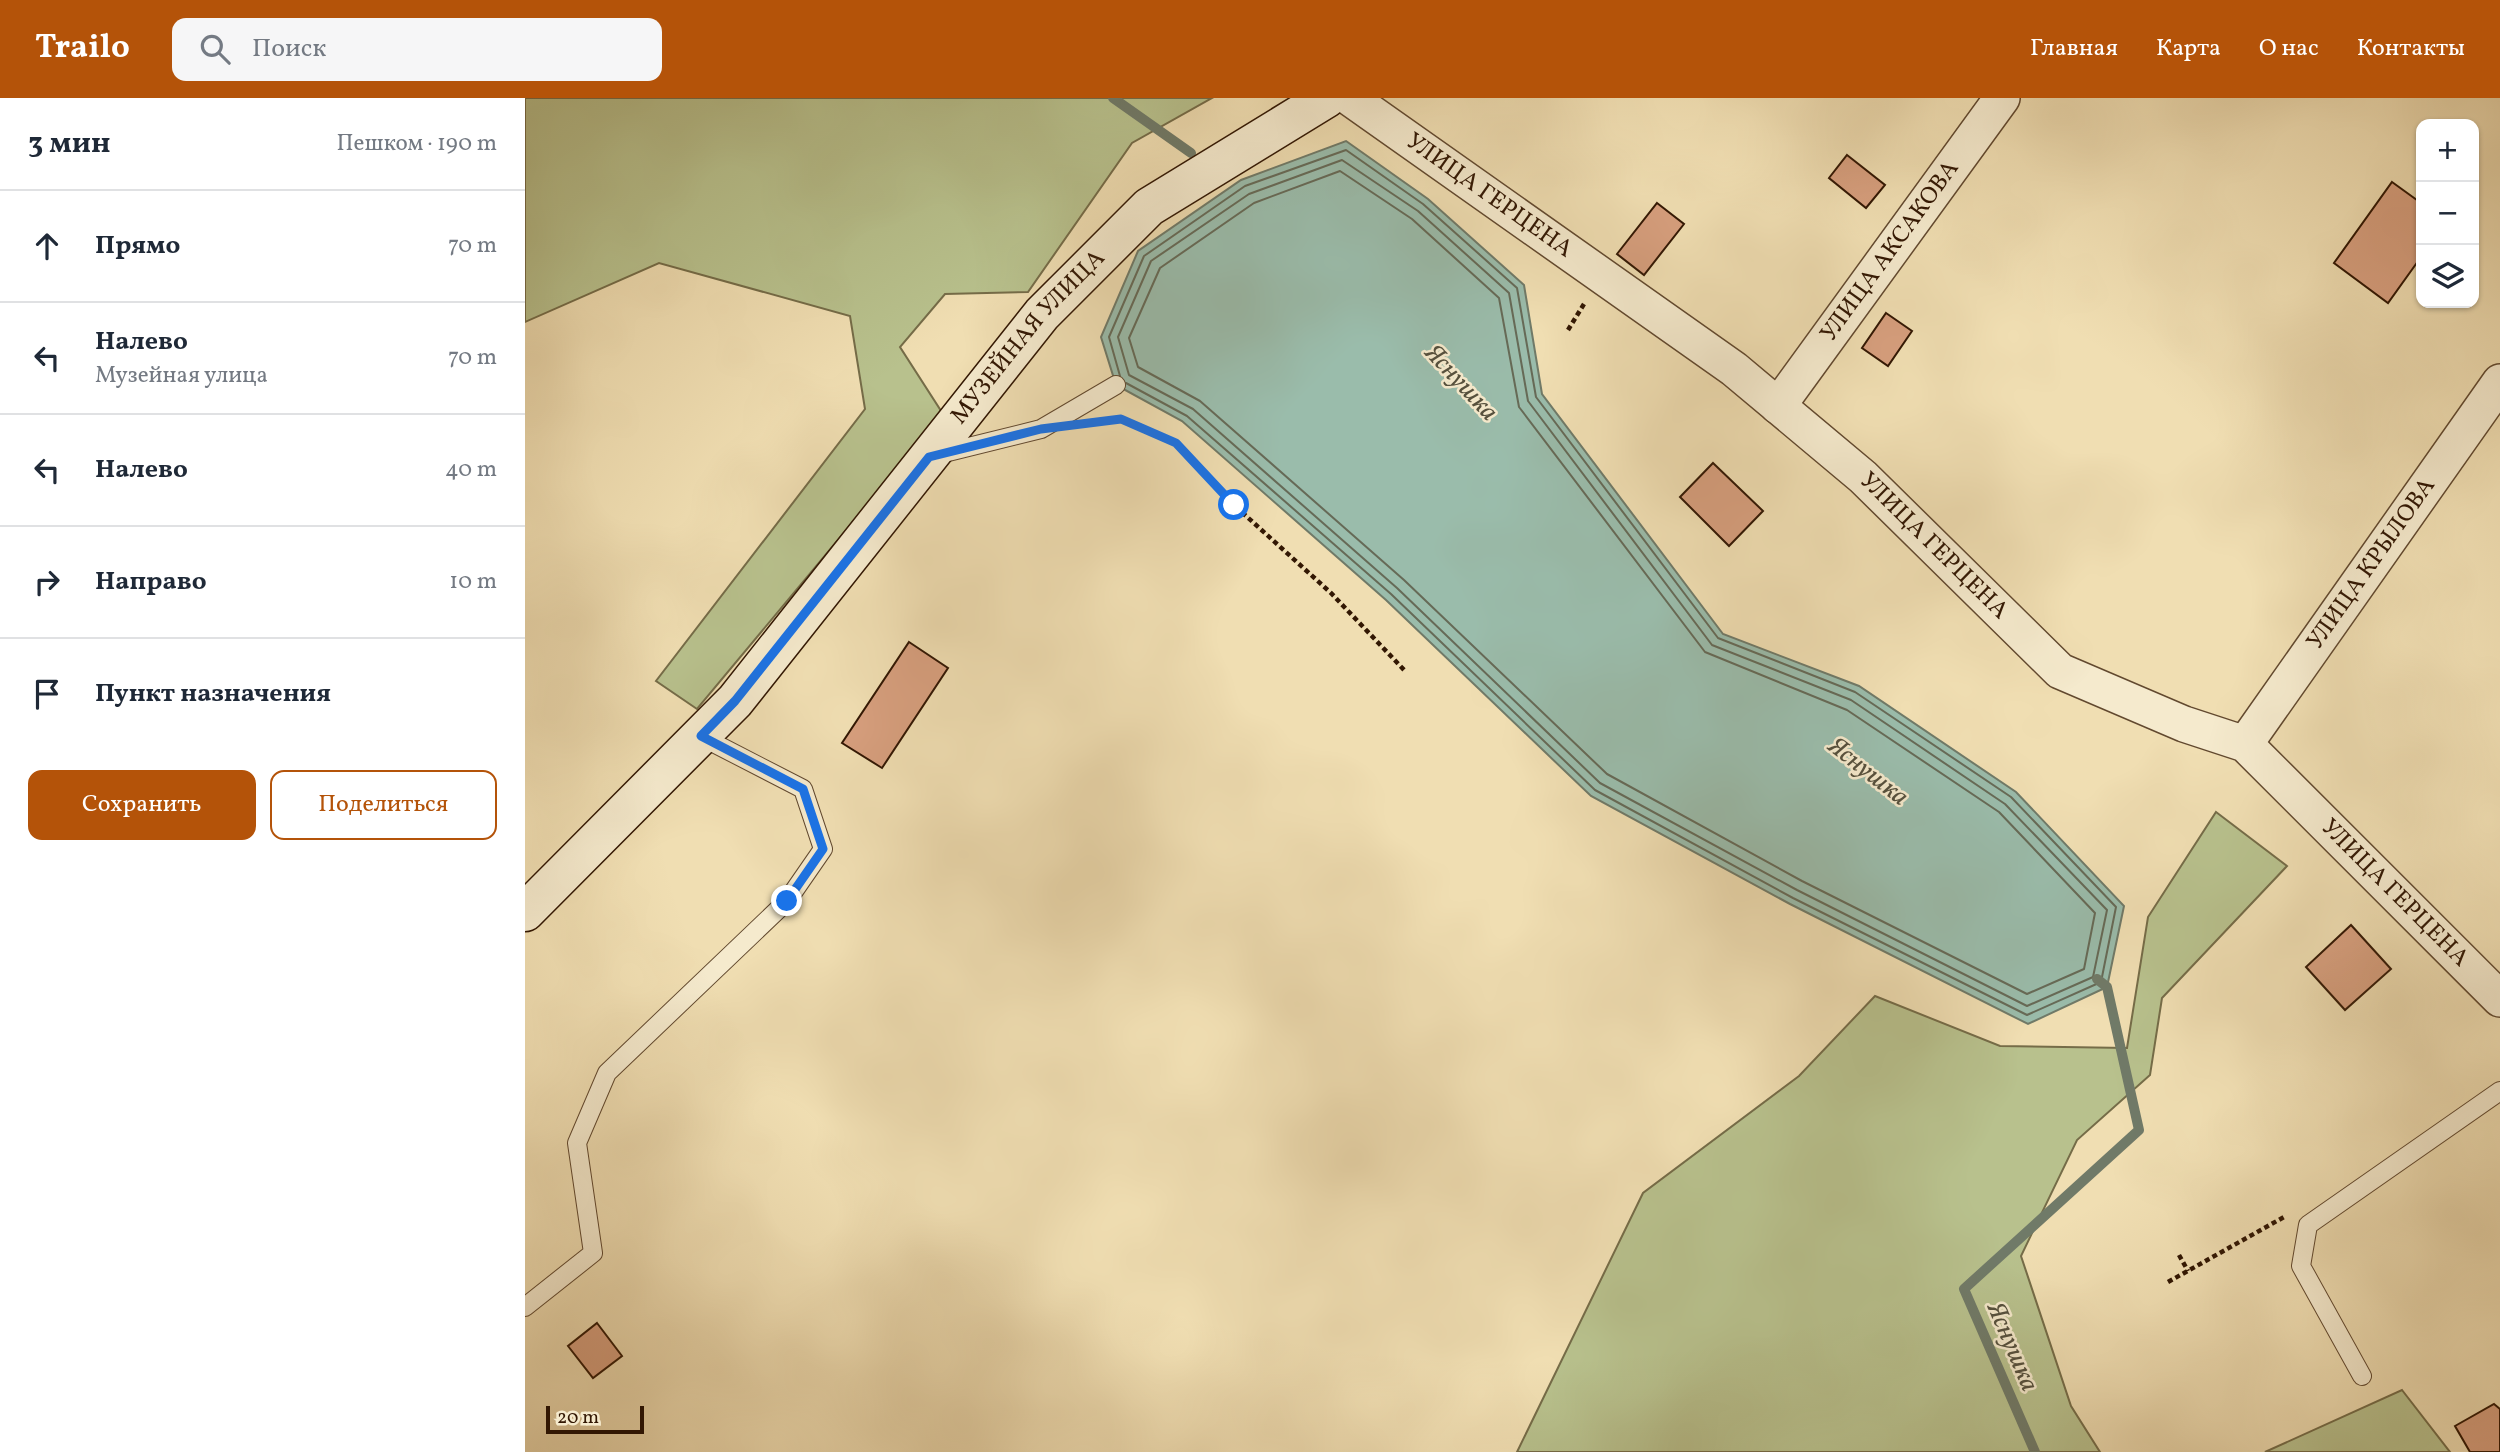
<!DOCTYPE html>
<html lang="ru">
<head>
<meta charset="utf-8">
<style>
	body { margin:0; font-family:Vollkorn,serif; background:#f6f6f7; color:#1f2937 }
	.controls { position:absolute; right:21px; top:21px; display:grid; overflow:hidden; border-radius:14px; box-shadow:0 2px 5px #0004 }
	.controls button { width:63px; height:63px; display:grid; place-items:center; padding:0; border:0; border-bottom:2px solid #e0e1e3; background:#fff; color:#1f2937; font:35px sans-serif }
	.scale { position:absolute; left:21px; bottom:18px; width:98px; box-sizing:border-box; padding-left:7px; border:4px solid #321703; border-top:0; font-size:19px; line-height:24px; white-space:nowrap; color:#321703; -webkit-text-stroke:5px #f5eacd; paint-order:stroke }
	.stop { position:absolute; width:21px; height:21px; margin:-16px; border:5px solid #1a73e8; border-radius:50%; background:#fff }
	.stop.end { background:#1a73e8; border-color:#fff; box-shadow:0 2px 7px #0008 }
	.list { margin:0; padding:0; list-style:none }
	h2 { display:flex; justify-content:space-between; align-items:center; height:91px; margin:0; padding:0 28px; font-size:30px }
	h2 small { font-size:23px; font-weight:400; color:#747a83 }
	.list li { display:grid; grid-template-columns:46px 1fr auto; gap:21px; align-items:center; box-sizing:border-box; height:112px; padding:0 28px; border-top:2px solid #e0e1e3 }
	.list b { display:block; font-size:26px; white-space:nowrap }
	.list p { margin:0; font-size:23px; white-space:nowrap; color:#747a83 }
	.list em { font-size:23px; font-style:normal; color:#747a83 }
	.actions { display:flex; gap:14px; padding:21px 28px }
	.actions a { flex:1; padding:16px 0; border:2px solid #b45309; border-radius:14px; text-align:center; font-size:24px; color:#b45309 }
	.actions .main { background:#b45309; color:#fff }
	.icon { flex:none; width:38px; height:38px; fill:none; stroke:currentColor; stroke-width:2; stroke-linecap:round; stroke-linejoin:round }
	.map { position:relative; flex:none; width:1975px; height:1354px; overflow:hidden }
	header { display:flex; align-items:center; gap:42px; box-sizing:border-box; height:98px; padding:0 35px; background:#b45309; color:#fff }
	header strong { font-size:33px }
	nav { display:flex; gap:38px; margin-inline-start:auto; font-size:24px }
	.search { width:490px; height:63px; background:#f6f6f7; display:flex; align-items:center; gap:18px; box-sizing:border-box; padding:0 24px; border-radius:14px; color:#747a83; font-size:26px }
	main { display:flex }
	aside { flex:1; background:#fff }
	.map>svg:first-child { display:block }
	.green { fill:#b8c18d; stroke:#756c48; stroke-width:2 }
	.water { fill:#9abcab; stroke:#707a68; stroke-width:2 }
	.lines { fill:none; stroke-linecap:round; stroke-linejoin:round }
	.shore { stroke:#666a57; stroke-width:2 }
	.stream { stroke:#707a68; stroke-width:10 }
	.building { fill:#d79f7e; stroke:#321703; stroke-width:2 }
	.lane-casing { stroke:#62492f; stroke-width:20 }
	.street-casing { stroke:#62492f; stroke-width:38 }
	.secondary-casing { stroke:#321703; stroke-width:41 }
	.path { stroke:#321703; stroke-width:4.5; stroke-dasharray:5 3.5; stroke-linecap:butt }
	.lane { stroke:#f5eacd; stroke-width:18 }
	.street { stroke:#f5eacd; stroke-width:35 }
	.secondary { stroke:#f5eacd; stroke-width:38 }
	.route { stroke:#1a73e8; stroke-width:9 }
	.labels { text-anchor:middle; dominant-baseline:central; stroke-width:5; stroke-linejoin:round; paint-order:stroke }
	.street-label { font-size:24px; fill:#321703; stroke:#f5eacd }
	.water-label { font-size:26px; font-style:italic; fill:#56513e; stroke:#f5eacd }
</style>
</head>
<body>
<header>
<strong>Trailo</strong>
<div class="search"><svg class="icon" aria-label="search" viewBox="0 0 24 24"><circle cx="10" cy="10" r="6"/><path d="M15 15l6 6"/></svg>Поиск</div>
<nav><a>Главная</a><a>Карта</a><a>О нас</a><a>Контакты</a></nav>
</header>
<main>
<aside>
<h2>3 мин<small>Пешком · 190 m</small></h2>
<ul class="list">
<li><svg class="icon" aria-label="ahead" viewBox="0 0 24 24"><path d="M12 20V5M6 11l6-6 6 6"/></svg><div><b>Прямо</b></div><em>70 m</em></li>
<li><svg class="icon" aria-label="left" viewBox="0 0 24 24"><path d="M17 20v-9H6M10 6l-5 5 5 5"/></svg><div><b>Налево</b><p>Музейная улица</p></div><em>70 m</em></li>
<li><svg class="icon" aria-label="left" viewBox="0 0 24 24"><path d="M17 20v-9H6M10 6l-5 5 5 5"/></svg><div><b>Налево</b></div><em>40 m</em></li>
<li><svg class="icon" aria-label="right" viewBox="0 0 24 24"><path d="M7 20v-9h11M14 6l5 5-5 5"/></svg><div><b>Направо</b></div><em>10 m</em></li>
<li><svg class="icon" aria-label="arrive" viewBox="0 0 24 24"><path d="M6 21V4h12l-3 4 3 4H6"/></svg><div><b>Пункт назначения</b></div></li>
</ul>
<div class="actions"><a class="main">Сохранить</a><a>Поделиться</a></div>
</aside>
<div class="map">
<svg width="1975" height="1354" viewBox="0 0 1975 1354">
	<rect width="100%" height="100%" fill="#f0deb2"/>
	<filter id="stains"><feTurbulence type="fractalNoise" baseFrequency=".00286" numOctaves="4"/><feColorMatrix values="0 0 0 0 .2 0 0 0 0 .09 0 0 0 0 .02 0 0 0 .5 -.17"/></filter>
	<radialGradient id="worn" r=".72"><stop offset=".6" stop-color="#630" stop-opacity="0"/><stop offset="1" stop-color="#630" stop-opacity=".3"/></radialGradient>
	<path class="green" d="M0,0H687L607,45L503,194L420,196L375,249L418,316L172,611L131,583L340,311L325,218L134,165L0,224Z
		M1691,714L1762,768L1637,900L1625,977L1552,1042L1496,1158L1546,1308L1575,1354H992L1118,1095L1274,978L1350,898L1475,948L1602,950L1623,819Z
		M1877,1292L1925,1354H1740Z"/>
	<path class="water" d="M821,43L903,101L999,187L1017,296L1198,536L1334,588L1491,694L1599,808L1582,889L1503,926L1265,806L1066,698L861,502L657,323L591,287L576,239L613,153L716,82Z"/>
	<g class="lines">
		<path class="shore" d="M817,62L893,113L984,195L1003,303L1187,547L1326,602L1480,706L1582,812L1568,879L1502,908L1272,792L1075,685L872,490L668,311L604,277L593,239L626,163L724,96Z
			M815,73L887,121L974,200L994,309L1180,554L1322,612L1474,714L1570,815L1559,871L1502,896L1277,783L1082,676L879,482L675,303L613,269L604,240L635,170L729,105Z
			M595,278L584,239L619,158L720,88L821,52L898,106L992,190L1011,299L1193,540L1330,594L1486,699L1591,809L1576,884L1502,917L1268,800L1070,692L866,496L662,318L601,285"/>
		<path class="stream" d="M588,0L666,55
			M1510,1354L1439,1191L1614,1032L1582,889L1572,881"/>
	</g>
	<path class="building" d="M1322,57L1360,87L1341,110L1304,80Z
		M1867,84L1896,105V159L1863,205L1809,165Z
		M1132,105L1159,126L1119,177L1092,156Z
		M1361,215L1387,233L1363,268L1337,250Z
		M1188,365L1238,413L1204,448L1155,399Z
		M384,544L423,570L357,670L317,645Z
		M1826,827L1866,871L1820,912L1781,869Z
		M72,1225L97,1258L68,1280L43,1248Z
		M1969,1306L1975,1311V1354H1945L1930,1328Z"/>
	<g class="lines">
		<defs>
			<path id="lane" d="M411,357L516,331L591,287
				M0,1209L68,1155L52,1045L82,975L262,803L298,751L278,691L175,638
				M1837,1278L1776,1168L1783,1127L1975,993"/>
			<g id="street">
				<path id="s1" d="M825,0L1209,271L1338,379L1535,573L1659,626L1720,646L1975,901"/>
				<path id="s2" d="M1253,308L1477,0"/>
				<path id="s3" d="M1720,646L1975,284"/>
			</g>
			<g id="secondary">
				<path id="s4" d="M0,814L210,603L517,216L624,109L802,0"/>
			</g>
		</defs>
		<use href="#lane" class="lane-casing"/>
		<use href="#street" class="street-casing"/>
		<use href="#secondary" class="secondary-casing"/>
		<path class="path" d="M1043,232L1059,206
			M582,323L596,321L651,345L709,407L806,495L881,574
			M1654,1157L1663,1173
			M1643,1184L1759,1119"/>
		<use href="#lane" class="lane"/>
		<use href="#street" class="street"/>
		<use href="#secondary" class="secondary"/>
	</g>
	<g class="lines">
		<path class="route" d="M262,803L298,751L278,691L176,638L210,603L404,359L516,331L596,321L651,345L709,407"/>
	</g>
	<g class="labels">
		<g class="street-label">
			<text stroke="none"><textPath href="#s1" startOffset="170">УЛИЦА ГЕРЦЕНА</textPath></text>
			<text stroke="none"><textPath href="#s2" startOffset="191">УЛИЦА АКСАКОВА</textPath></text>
			<text stroke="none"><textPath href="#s4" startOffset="765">МУЗЕЙНАЯ УЛИЦА</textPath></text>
			<text stroke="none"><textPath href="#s1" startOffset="737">УЛИЦА ГЕРЦЕНА</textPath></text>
			<text stroke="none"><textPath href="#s3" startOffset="220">УЛИЦА КРЫЛОВА</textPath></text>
			<text stroke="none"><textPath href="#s1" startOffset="1325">УЛИЦА ГЕРЦЕНА</textPath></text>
		</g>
		<g class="water-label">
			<text transform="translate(936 285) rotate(47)">Яснушка</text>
			<text transform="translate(1343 674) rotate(38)">Яснушка</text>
			<text transform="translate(1487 1249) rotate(67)">Яснушка</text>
		</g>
	</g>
	<rect width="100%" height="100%" filter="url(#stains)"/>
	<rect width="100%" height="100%" fill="url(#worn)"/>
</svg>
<div class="controls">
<button>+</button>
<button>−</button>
<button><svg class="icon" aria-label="layers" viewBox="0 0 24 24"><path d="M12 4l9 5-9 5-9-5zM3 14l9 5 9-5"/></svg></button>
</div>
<div class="scale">20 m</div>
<div class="stop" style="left:709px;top:407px"></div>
<div class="stop end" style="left:262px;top:803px"></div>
</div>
</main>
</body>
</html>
